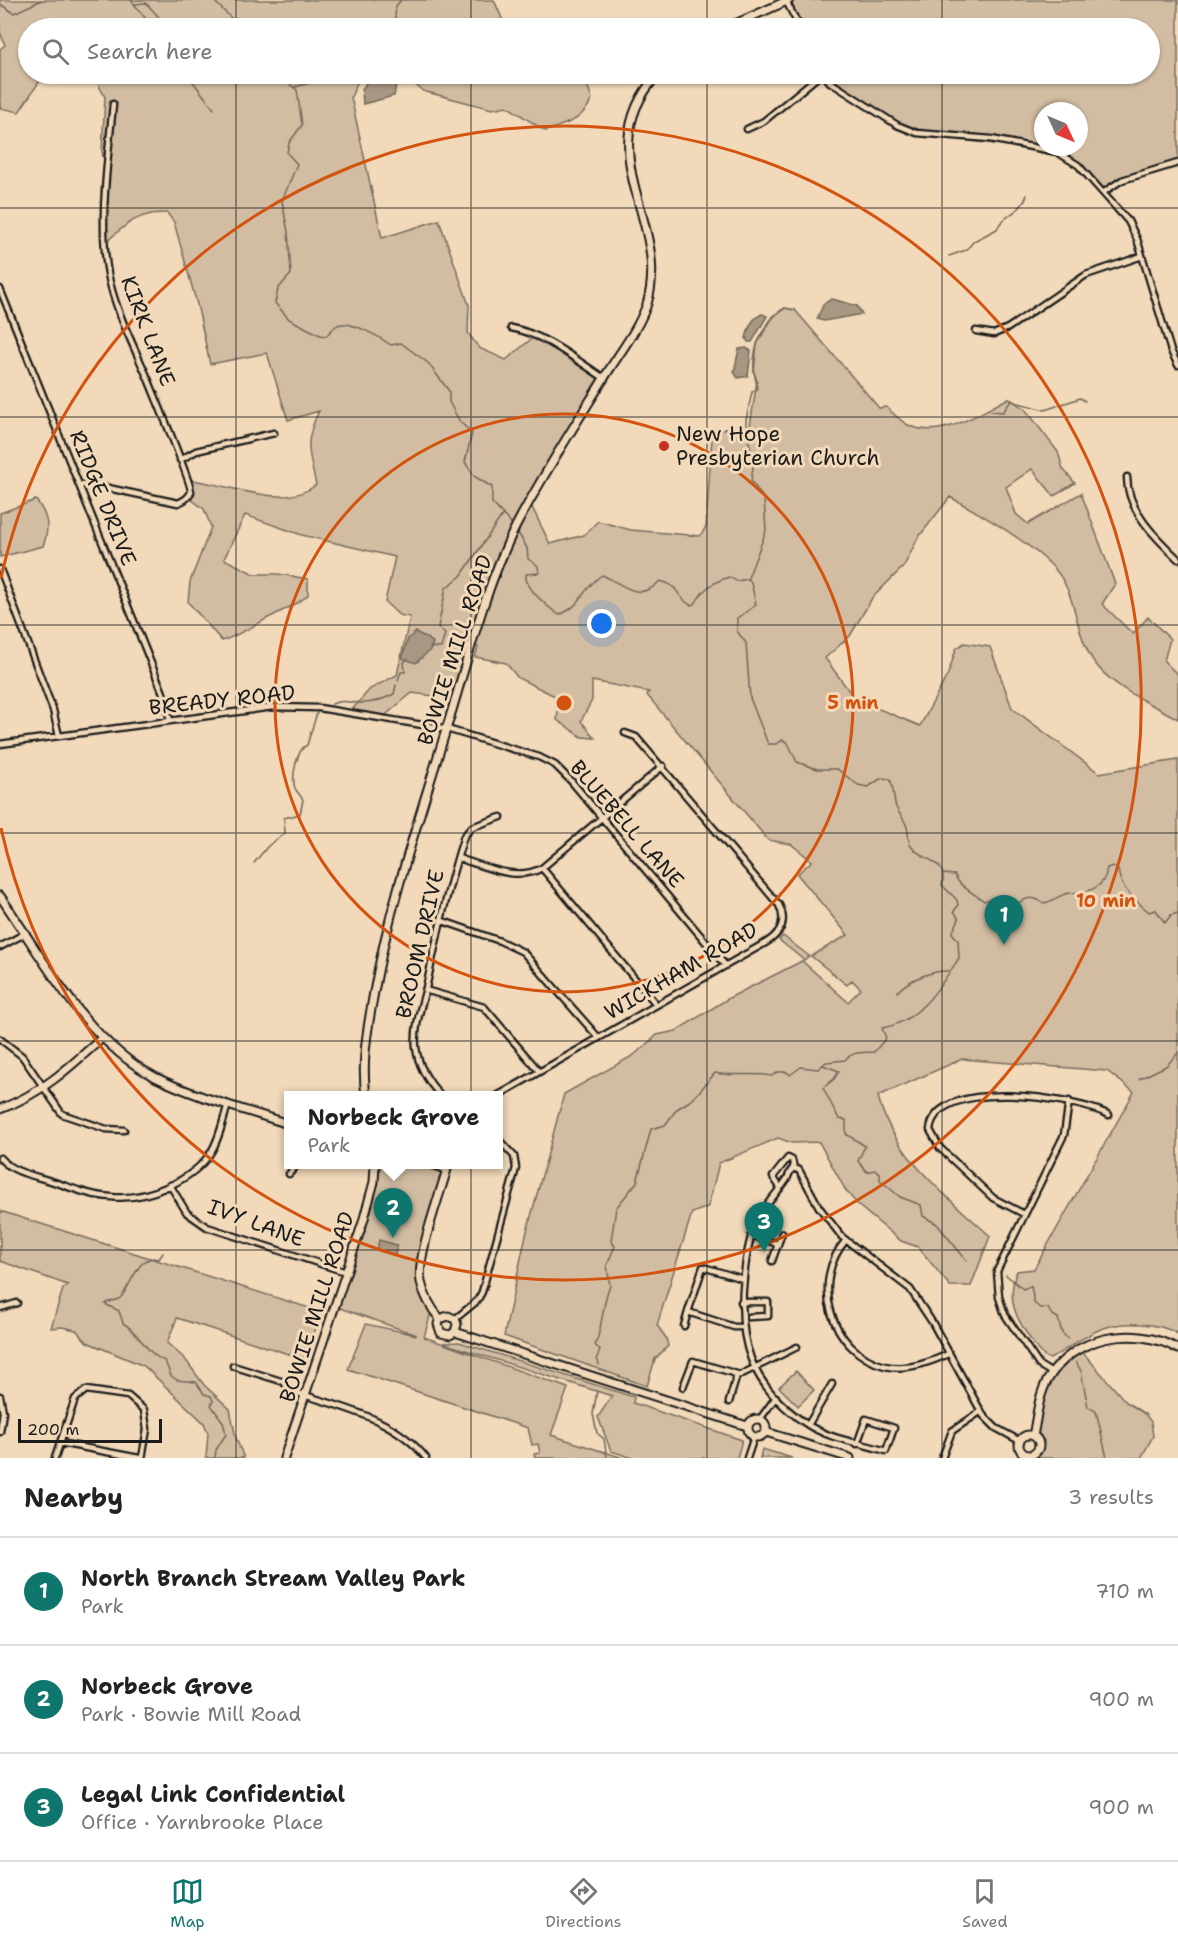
<!DOCTYPE html>
<html lang="en">
<head>
<meta charset="utf-8">
<style>
	body { margin:0; font-family:"Shantell Sans",sans-serif; background:#f2f2f2; color:#222 }
	.compass { position:absolute; left:1034px; top:102px; width:54px; height:54px; border-radius:50%; background:#fff; box-shadow:0 2px 4px #0004; rotate:134deg }
	.scale { position:absolute; left:18px; bottom:15px; width:144px; box-sizing:border-box; padding-left:6px; border:3px solid #1c1c1c; border-top:0; font-size:16px; line-height:21px; white-space:nowrap; color:#1c1c1c; -webkit-text-stroke:4px #f1d9b9; paint-order:stroke }
	.you { position:absolute; left:602px; top:624px; width:21px; height:21px; margin:-15px; border:4px solid #fff; border-radius:50%; background:#1a73e8; box-shadow:0 0 0 9px #1a73e833 }
	.badge { display:grid; place-items:center; width:39px; height:39px; border-radius:50%; background:#0f766e; color:#fff; font-size:20px; font-weight:700 }
	.pin { position:absolute; translate:-50% -50px; filter:drop-shadow(0 2px 3px #0008) }
	.pin::after { content:''; position:absolute; top:32px; width:21px; height:18px; background:inherit; clip-path:polygon(0 0,100% 0,50% 100%) }
	.popup { position:absolute; left:284px; top:1091px; width:219px; height:78px; box-sizing:border-box; display:grid; place-content:center; border-radius:0px; background:#fff; filter:drop-shadow(0 2px 4px #0005); font-size:20px; white-space:nowrap; color:#767676 }
	.popup b { font-size:22px; color:#222 }
	.popup::after { content:''; position:absolute; left:50%; top:100%; margin-left:-12px; border:12px solid transparent; border-top-color:#fff }
	.list { margin:0; padding:0; list-style:none }
	h2 { display:flex; justify-content:space-between; align-items:center; height:78px; margin:0; padding:0 24px; font-size:26px }
	h2 small { font-size:20px; font-weight:400; color:#767676 }
	.list li { display:grid; grid-template-columns:39px 1fr auto; gap:18px; align-items:center; box-sizing:border-box; height:108px; padding:0 24px; border-top:2px solid #e0e0e0 }
	.list b { display:block; font-size:22px; white-space:nowrap }
	.list p { margin:0; font-size:20px; white-space:nowrap; color:#767676 }
	.list em { font-size:20px; font-style:normal; color:#767676 }
	.icon { flex:none; width:33px; height:33px; fill:none; stroke:currentColor; stroke-width:2; stroke-linecap:round; stroke-linejoin:round }
	.map { position:relative; flex:none; width:1178px; height:1458px; overflow:hidden }
	.search { position:absolute; background:#fff; box-shadow:0 2px 4px #0004; left:18px; right:18px; top:18px; height:66px; display:flex; align-items:center; gap:15px; box-sizing:border-box; padding:0 21px; border-radius:33px; color:#767676; font-size:22px }
	.sheet { height:402px; background:#fff }
	nav { display:flex; justify-content:space-around; align-items:center; box-sizing:border-box; height:84px; border-top:2px solid #e0e0e0; background:#fff; font-size:16px; color:#767676 }
	nav a { display:grid; justify-items:center; gap:3px }
	nav .on { color:#0f766e }
	.map>svg:first-child { display:block }
	.green { fill:#d2bda2; stroke:#776c5f; stroke-width:1.5; fill-rule:evenodd }
	.water { fill:#a89883; stroke:#70665a; stroke-width:1.5 }
	.lines { fill:none; stroke-linecap:round; stroke-linejoin:round }
	.stream { stroke:#70665a; stroke-width:1.5 }
	.street-casing { stroke:#1c1c1c; stroke-width:9 }
	.secondary-casing { stroke:#1c1c1c; stroke-width:11 }
	.street { stroke:#f1d9b9; stroke-width:4.5 }
	.secondary { stroke:#f1d9b9; stroke-width:7 }
	.grid { fill:none; stroke:#1c1c1c; stroke-width:1.5; stroke-opacity:0.55 }
	.ring { fill:none; stroke:#d4530e; stroke-width:3 }
	.poi-dot { fill:#c8321e; stroke:#f1d9b9; stroke-width:2 }
	.labels { text-anchor:middle; dominant-baseline:central; stroke-width:6; stroke-linejoin:round; paint-order:stroke }
	.street-label { font-size:21px; fill:#1c1c1c; stroke:#f1d9b9 }
	.poi-label { font-size:21px; fill:#1c1c1c; stroke:#f1d9b9; text-anchor:start }
	.centre { fill:#d4530e; stroke:#f1d9b9; stroke-width:3 }
	.ring-label { font-size:18px; text-anchor:middle; font-weight:bold; fill:#d4530e; stroke:#f1d9b9; stroke-width:6; stroke-linejoin:round; paint-order:stroke }
</style>
</head>
<body>
<div class="map">
<svg width="1178" height="1458" viewBox="0 0 1178 1458">
	<rect width="100%" height="100%" fill="#f1d9b9"/>
	<filter id="ink" filterUnits="userSpaceOnUse"><feTurbulence type="fractalNoise" baseFrequency=".0167" numOctaves="2"/><feDisplacementMap in="SourceGraphic" scale="12" xChannelSelector="R" yChannelSelector="G"/><feConvolveMatrix kernelMatrix="1 2 1 2 8 2 1 2 1" color-interpolation-filters="sRGB"/></filter>
	<g filter="url(#ink)">
		<path class="green" d="M0,0H494L503,21L510,28H28V74H53L41,79L19,112L0,108V49L5,45L0,32Z
			M789,0H1178V167L1124,182L1104,192L1078,165L1057,152L932,136L897,125L830,82L823,74H1150V28H800L786,1ZM1043,111H1079V147H1043Z
			M88,74H370L358,81L351,97L382,238L439,220L469,305L468,333L479,348L506,360L535,336L604,378L529,501L550,544L584,535L598,521L631,530L700,536L706,527L712,438L724,429L750,426L757,381L754,372L757,344L774,315L785,308L795,310L879,408L886,407C893,413 900,421 908,425C941,441 981,412 1009,398L1026,410L1058,452L1063,469L1075,483L1054,496L1032,469L1006,487L1016,514L1028,524L1081,493L1115,584L1102,604L1133,634L1148,617L1170,639L1164,661L1178,675V719C1150,703 1110,687 1092,659C1074,630 1077,592 1053,567C1029,542 981,514 950,497L918,538L904,566L872,598L850,636L825,658L855,699L920,726L948,674L956,649L964,643L990,647L1012,708L1099,773L1178,760V1334C1167,1327 1154,1325 1141,1324C1099,1321 1085,1338 1050,1359C1041,1356 1036,1348 1031,1340C1015,1317 1006,1298 1017,1271L1034,1269L1134,1092L1107,1071L962,1059L878,1096C892,1155 947,1196 990,1236L971,1286H950L918,1247L901,1241L860,1207L846,1191L819,1142L792,1143L778,1138L719,1163L708,1207L692,1213L657,1325L666,1338L668,1346L655,1359L647,1386L504,1336L526,1235L564,1094L634,1055L657,1035L676,1031L729,998L802,961L848,1002L861,989L852,980L847,985L811,956L848,935L797,874L812,861L791,844L768,840L647,695L649,692L592,681V700L581,721L595,738L582,737L557,720L559,698L518,678L506,663L475,657L478,647L472,644L456,699L412,693L382,718L349,713L370,689L397,675L410,617L399,615L385,602L395,557L302,535L245,515L224,559L254,574H278L308,579V595C297,605 287,608 274,615C256,624 241,634 222,641L188,602L190,582L211,527L204,509L188,497L190,480C227,483 284,511 316,485C309,452 303,443 319,411L288,420L267,353L210,364L198,308L174,222L167,213C139,212 126,224 106,242L108,176L102,152L105,97L95,78Z
			M402,74H568L587,84L592,99C581,122 568,123 545,131L507,106L492,109L423,91Z
			M36,500C48,516 50,528 43,546L0,557V513Z
			M783,936L809,956L804,960L779,940Z
			M430,1164L447,1169L420,1269L432,1309L424,1337L568,1388L551,1435L623,1458H535L534,1454L540,1453L538,1444L532,1445L528,1428L348,1369L366,1324L417,1335L334,1306L363,1222L375,1165Z
			M0,1211L322,1312L304,1359L177,1318L167,1343L185,1359L204,1385L230,1409L236,1438L244,1458H206L208,1433L204,1423L144,1366L87,1342L76,1330L62,1327L51,1328L63,1289L68,1285L0,1261Z
			M459,1342L634,1397L633,1403L742,1440L737,1458H633L611,1451L598,1417L612,1396L443,1343Z
			M1079,1348L1126,1402L1145,1414L1151,1422L1153,1436L1141,1458H1034L1042,1451L1044,1440L1033,1436L1046,1383Z
			M796,1371L814,1390L798,1406L779,1387Z
			M762,1449L792,1458H760Z"/>
		<path class="water" d="M377,79H388L396,85L394,96L363,104L362,89L367,82Z
			M832,299L857,306L862,314L824,321L817,319L824,303Z
			M762,314L767,316L752,342H748L746,338C749,327 751,319 762,314Z
			M746,348L751,351L748,376L738,378L734,372L739,349Z
			M416,632L433,642L431,649L416,663L402,658L408,639Z
			M379,1240L397,1245L395,1255L377,1250Z"/>
		<g class="lines">
			<path class="stream" d="M131,0L153,28
				M213,0L241,28
				M0,4L14,13L42,0
				M134,4L146,3L166,25L169,23L174,28
				M394,28L396,6L401,0
				M187,74L214,109
				M276,74L297,90L302,125L289,143L287,153L297,164L282,201L288,232L291,274L278,289L275,303L289,319L320,335L326,336C329,333 333,328 336,326C348,318 381,338 391,345L401,343L428,363L449,391V402L460,422L472,433L465,462L474,476L492,487V503L514,527
				M295,87L341,74
				M949,256L966,250L974,241L997,229C1002,215 1021,214 1027,195
				M991,411L1003,412L1011,401L1045,410L1080,398L1085,401
				M517,531L527,548L528,559L538,566L539,573L526,574C523,587 549,608 559,615C584,605 580,590 602,575C625,585 639,603 660,581C679,585 675,595 690,605L695,604C704,588 711,583 729,577L737,581L748,579L751,582L756,605L737,618V631L746,643L750,698L768,744H776L783,740L788,743L797,762L817,769H837L858,785L868,787L882,778L890,779C894,788 893,797 896,807C899,814 905,820 907,827C909,833 907,840 911,846C920,860 950,860 942,885L957,900L958,906L954,911L959,919L952,933L958,940L959,958C940,987 918,1023 882,1028L886,1038L874,1052C863,1053 852,1051 845,1060L826,1062L818,1069L801,1067L790,1075L787,1072H778L772,1076C754,1072 735,1077 715,1073L693,1099L677,1109L665,1125L651,1129L637,1182L616,1208L611,1241L615,1246L607,1265L610,1286C604,1294 602,1331 595,1345L600,1350L597,1358L599,1365
				M748,578L766,531L764,499L751,481L754,461L746,431V420L752,392L757,389C757,381 754,377 754,370C752,346 765,320 785,308L795,310
				M430,647L441,648L445,634L438,627L446,588L461,576L503,514
				M398,680L401,672H405L404,662L408,659
				M332,704C343,699 350,703 361,703C372,704 384,699 394,694L396,685
				M254,863L268,846L285,833L284,818L300,814L303,800C301,795 297,793 295,788C291,777 297,749 307,745L317,713
				M943,874L955,875C958,886 975,894 984,901L996,897L1008,906C1023,905 1025,891 1044,903C1052,902 1062,893 1070,893C1087,892 1105,890 1107,868L1113,866L1118,870C1121,890 1134,899 1149,912L1156,910L1165,923L1171,915L1178,913
				M897,992C909,979 933,970 950,971
				M823,1065L839,1071L834,1079L823,1088L839,1119L846,1120V1134L865,1146L858,1161L867,1172L875,1170L880,1173V1180L900,1197L921,1205L923,1216L937,1224L967,1261
				M1139,1079L1166,1066L1178,1053
				M163,1253L159,1259C138,1253 132,1285 121,1297C117,1302 110,1300 105,1304L119,1311L123,1323C139,1332 148,1356 165,1361L171,1376L177,1380L196,1382L204,1394L211,1396L213,1401L211,1405L223,1422L226,1434L216,1450L215,1458
				M1006,1275L1023,1289L1031,1286L1034,1303L1040,1308H1048L1051,1314L1058,1318L1062,1333L1068,1339
				M1076,1362L1081,1371L1088,1407L1096,1411L1107,1458
				M597,1391L593,1414L597,1433L604,1439L607,1458"/>
			<defs>
				<path id="street" d="M786,1L800,28
					M823,74L830,82L897,125L917,133L991,139L1057,152L1078,165L1128,221L1137,239L1171,351L1178,365
					M747,129L764,121L821,74
					M1104,192L1122,180L1178,163
					M0,289L163,693L170,720
					M511,328C545,334 576,360 604,378
					M976,331L994,334L1008,328L1086,275L1142,256
					M180,460L196,451L274,433
					M1127,477C1127,510 1155,537 1178,559
					M79,485H94L178,503C183,501 189,498 191,492C192,484 155,396 149,381C135,349 118,316 110,283C97,230 108,159 113,104
					M0,569L53,710L59,736
					M0,744L273,707L319,708L447,729L539,757L555,765L572,782L725,965
					M458,858C484,866 516,882 542,868L663,766
					M542,868L656,1004
					M440,920L500,941L523,952L598,1037
					M0,947L26,933
					M425,990L484,1007L538,1070
					M0,1039L22,1056L62,1114L106,1129L124,1130
					M441,1096C428,1082 418,1066 416,1047C414,1028 421,1007 426,988C437,937 448,886 464,836L472,827L501,817
					M497,1096L767,942C781,933 787,921 779,905L636,737L625,733
					M0,1158C12,1173 37,1176 54,1182C72,1188 91,1196 111,1197C145,1201 193,1181 211,1152C220,1138 223,1120 228,1104
					M289,1174L298,1164
					M170,1185L187,1213L207,1227L346,1272
					M780,1187L773,1177L788,1158L792,1160L794,1168
					M1024,1214L993,1198L940,1148L930,1130C935,1075 1077,1098 1109,1115
					M751,1235L778,1244
					M846,1240C810,1281 830,1352 885,1366C906,1371 929,1363 948,1354
					M772,1261L782,1233
					M741,1302H768V1316L749,1317
					M0,1308L17,1303
					M455,1319L477,1301L482,1292L516,1168L514,1156L498,1139
					M684,1326L688,1312
					M742,1327H734L688,1312L703,1267L743,1279
					M233,1366L284,1382L289,1390C338,1407 393,1416 426,1458
					M1052,1373L1039,1365L1005,1315L999,1297L997,1271L1064,1135L1069,1101
					M683,1387L693,1361L740,1375L797,1347
					M0,1396L3,1412L0,1432
					M729,1402L737,1375
					M760,1419L776,1397
					M808,1425L832,1384
					M60,1443L139,1458
					M857,1444L866,1419L894,1428L886,1451C859,1442 830,1440 805,1423C750,1385 737,1341 744,1277C746,1257 749,1238 757,1220C765,1204 777,1194 787,1179C789,1175 789,1172 793,1168L799,1170L819,1207L842,1237L910,1289L932,1322L983,1415L996,1428L1020,1441
					M55,1458L75,1399L86,1390L128,1396L144,1410L147,1429L142,1458
					M747,1458L754,1437
					M942,1458L952,1431L980,1412"/>
				<path id="secondary" d="M726,28L789,0
					M0,896C43,958 86,1042 155,1077C197,1098 244,1109 288,1124
					M366,1096C361,1060 368,1027 374,992C390,904 419,819 445,733C467,664 483,591 516,526C543,474 575,425 606,375C620,352 638,330 647,304C672,222 586,154 658,74
					M0,1109C41,1094 70,1067 102,1038
					M431,1164L447,1169C440,1195 416,1257 421,1282C424,1296 431,1308 440,1319
					M440,1319L438,1324L441,1333L450,1335L455,1332
					M440,1319L448,1316L455,1319L457,1324L455,1332
					M455,1332L747,1426
					M748 1428a9 9 0 1 1 18 0a9 9 0 1 1-18 0Z
					M766,1432L850,1458
					M1019 1445a10 10 0 1 1 20 0a10 10 0 1 1-20 0Z
					M1033,1436C1037,1418 1038,1397 1047,1381C1072,1336 1134,1324 1178,1349
					M284,1458L363,1222L374,1182L375,1164"/>
			</defs>
			<use href="#street" class="street-casing"/>
			<use href="#secondary" class="secondary-casing"/>
			<use href="#street" class="street"/>
			<use href="#secondary" class="secondary"/>
		</g>
	</g>
	<path class="grid" d="M236,0V28M471,0V28M707,0V28M942,0V28M236,74V1458M471,74V1458M707,74V1458M942,74V1458M0,208H1178M0,417H1178M0,625H1178M0,833H1178M0,1041H1178M0,1250H1178"/>
	<g class="ring">
		<circle cx="564" cy="703" r="289"/>
		<path d="M1 578A577 577 0 1 1 1 828"/>
	</g>
	<circle class="poi-dot" cx="664" cy="446" r="6"/>
	<g class="labels">
		<g class="street-label">
			<text transform="translate(148 331) rotate(69)">KIRK LANE</text>
			<text transform="translate(103 498) rotate(68)">RIDGE DRIVE</text>
			<text transform="translate(455 650) rotate(-72)">BOWIE MILL ROAD</text>
			<text transform="translate(222 700) rotate(-6)">BREADY ROAD</text>
			<text transform="translate(627 824) rotate(49)">BLUEBELL LANE</text>
			<text transform="translate(420 944) rotate(-77)">BROOM DRIVE</text>
			<text transform="translate(681 971) rotate(-30)">WICKHAM ROAD</text>
			<text transform="translate(256 1223) rotate(20)">IVY LANE</text>
			<text transform="translate(317 1307) rotate(-72)">BOWIE MILL ROAD</text>
		</g>
		<g class="poi-label">
			<text x="676" y="434">New Hope<tspan x="676" dy="24">Presbyterian Church</tspan></text>
		</g>
	</g>
	<circle cx="564" cy="703" r="9" class="centre"/>
	<g class="ring-label">
		<text x="853" y="709">5 min</text>
		<text x="1106" y="907">10 min</text>
	</g>
</svg>
<svg class="compass" viewBox="-18 -18 36 36"><path d="M0-13l5 13h-10z" fill="#e53935"/><path d="M0 13l5-13h-10z" fill="#767676"/></svg>
<div class="scale">200 m</div>
<div class="you"></div>
<div class="pin badge" style="left:1004px;top:945px">1</div>
<div class="pin badge" style="left:393px;top:1238px">2</div>
<div class="popup"><b>Norbeck Grove</b>Park</div>
<div class="pin badge" style="left:764px;top:1252px">3</div>
<div class="search"><svg class="icon" aria-label="search" viewBox="0 0 24 24"><circle cx="10" cy="10" r="6"/><path d="M15 15l6 6"/></svg>Search here</div>
</div>
<section class="sheet">
<h2>Nearby<small>3 results</small></h2>
<ul class="list">
<li><span class="badge">1</span><div><b>North Branch Stream Valley Park</b><p>Park</p></div><em>710 m</em></li>
<li><span class="badge">2</span><div><b>Norbeck Grove</b><p>Park · Bowie Mill Road</p></div><em>900 m</em></li>
<li><span class="badge">3</span><div><b>Legal Link Confidential</b><p>Office · Yarnbrooke Place</p></div><em>900 m</em></li>
</ul>
</section>
<nav>
<a class="on"><svg class="icon" aria-label="map" viewBox="0 0 24 24"><path d="M3 6l6-2 6 2 6-2v14l-6 2-6-2-6 2zM9 4v14M15 6v14"/></svg>Map</a>
<a><svg class="icon" aria-label="directions" viewBox="0 0 24 24"><path d="M12 3l9 9-9 9-9-9zM9 14v-3h6M13 9l2 2-2 2"/></svg>Directions</a>
<a><svg class="icon" aria-label="saved" viewBox="0 0 24 24"><path d="M7 4h10v16l-5-4-5 4z"/></svg>Saved</a>
</nav>
</body>
</html>
